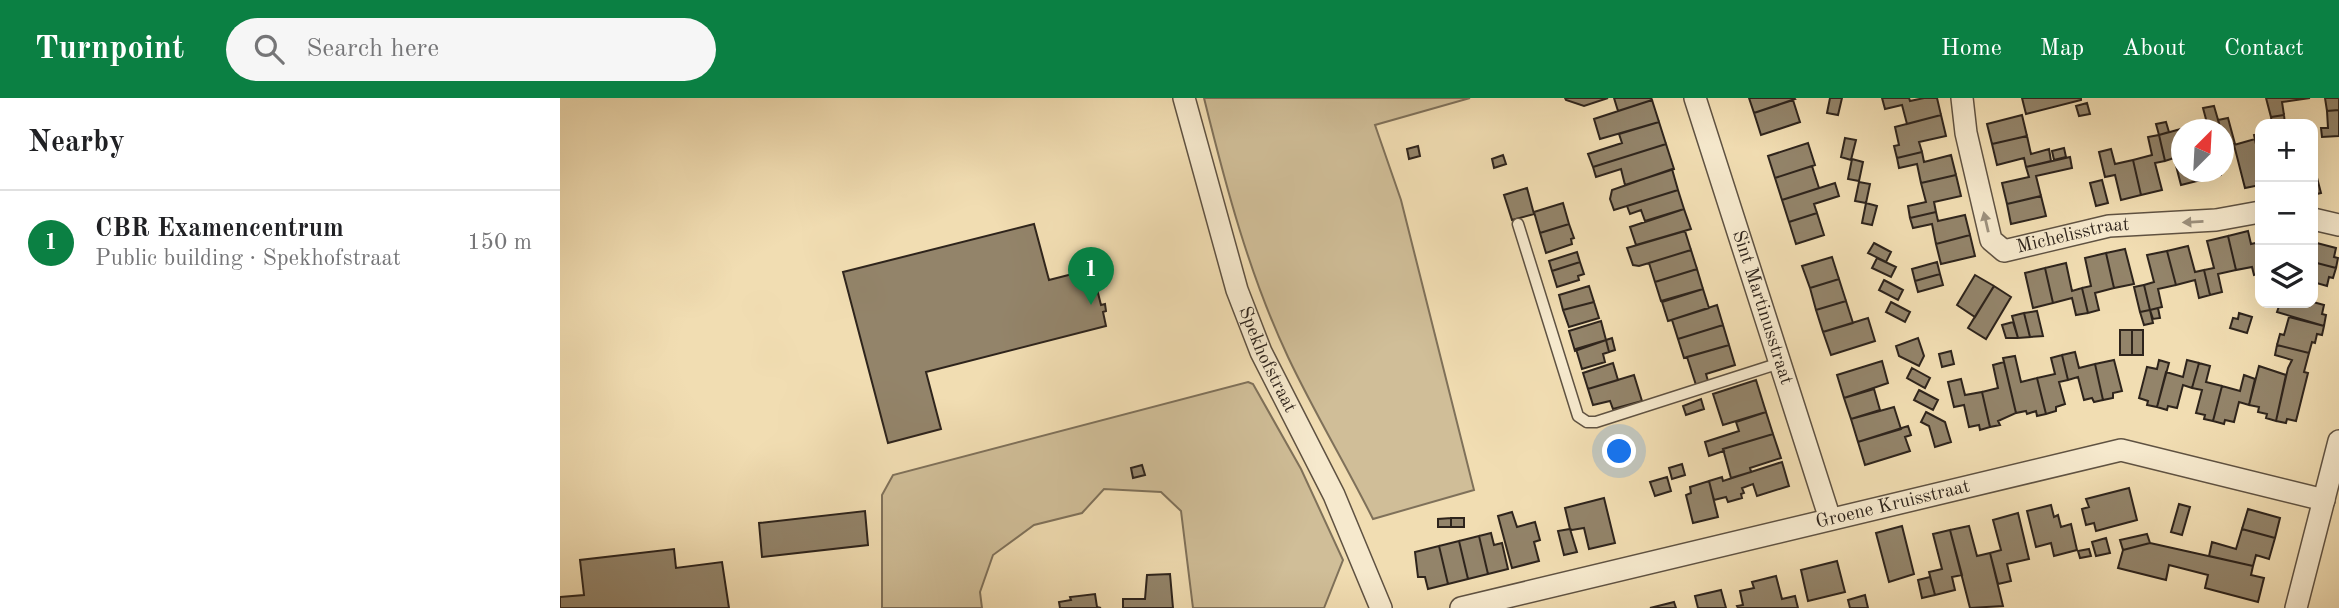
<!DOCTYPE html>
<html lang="en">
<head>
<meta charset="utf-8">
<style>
	body { margin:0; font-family:"Old Standard TT",serif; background:#f6f6f6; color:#202124 }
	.controls { position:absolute; right:21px; top:21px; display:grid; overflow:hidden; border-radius:14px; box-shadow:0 7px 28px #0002 }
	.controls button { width:63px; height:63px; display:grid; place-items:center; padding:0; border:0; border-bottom:2px solid #e0e0e0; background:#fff; color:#202124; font:35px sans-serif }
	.compass { position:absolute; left:1611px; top:21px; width:63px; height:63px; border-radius:50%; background:#fff; box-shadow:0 7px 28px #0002; rotate:24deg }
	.you { position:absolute; left:1060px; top:354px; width:24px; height:24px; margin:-18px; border:5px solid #fff; border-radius:50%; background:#1a73e8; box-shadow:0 0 0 10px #1a73e833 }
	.badge { display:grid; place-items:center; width:46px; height:46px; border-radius:50%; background:#0b8043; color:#fff; font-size:23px; font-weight:700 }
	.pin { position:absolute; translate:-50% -58px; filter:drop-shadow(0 2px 4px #0008) }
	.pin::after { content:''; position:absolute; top:37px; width:24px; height:21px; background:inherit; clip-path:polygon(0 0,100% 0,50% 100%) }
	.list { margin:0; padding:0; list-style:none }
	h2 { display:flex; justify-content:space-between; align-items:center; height:91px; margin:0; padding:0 28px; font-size:30px }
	h2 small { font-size:23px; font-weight:400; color:#757577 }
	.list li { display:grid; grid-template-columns:46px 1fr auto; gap:21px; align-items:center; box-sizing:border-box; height:105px; padding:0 28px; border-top:2px solid #e0e0e0 }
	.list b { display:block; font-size:26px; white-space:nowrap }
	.list p { margin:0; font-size:23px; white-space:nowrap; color:#757577 }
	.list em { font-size:23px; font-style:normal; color:#757577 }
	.icon { flex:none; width:38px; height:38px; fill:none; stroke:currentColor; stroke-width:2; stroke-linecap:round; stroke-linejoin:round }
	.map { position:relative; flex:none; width:1779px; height:510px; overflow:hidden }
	header { display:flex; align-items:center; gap:42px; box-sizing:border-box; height:98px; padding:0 35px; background:#0b8043; color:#fff }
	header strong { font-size:33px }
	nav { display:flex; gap:38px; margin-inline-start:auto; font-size:24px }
	.search { width:490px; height:63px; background:#f6f6f6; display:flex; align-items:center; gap:18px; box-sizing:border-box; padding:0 24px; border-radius:38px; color:#757577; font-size:26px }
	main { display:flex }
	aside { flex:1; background:#fff }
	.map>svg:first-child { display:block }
	.green { fill:#d0be98; stroke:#7f715a; stroke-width:2 }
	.building { fill:#93846a; stroke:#2e241c; stroke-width:2 }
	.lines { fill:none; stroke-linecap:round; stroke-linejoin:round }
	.service-casing { stroke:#5f5242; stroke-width:13 }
	.minor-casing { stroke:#5f5242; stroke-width:24 }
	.service { stroke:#f6e9cd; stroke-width:10 }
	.minor { stroke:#f6e9cd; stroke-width:21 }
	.oneway { fill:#9c907d }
	.labels { text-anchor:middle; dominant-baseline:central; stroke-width:6; stroke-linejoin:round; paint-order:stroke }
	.street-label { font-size:19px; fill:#2e241c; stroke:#f6e9cd }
</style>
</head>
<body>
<header>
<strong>Turnpoint</strong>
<div class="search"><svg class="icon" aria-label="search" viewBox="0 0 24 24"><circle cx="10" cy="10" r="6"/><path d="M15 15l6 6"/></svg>Search here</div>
<nav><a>Home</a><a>Map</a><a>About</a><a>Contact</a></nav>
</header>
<main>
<aside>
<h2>Nearby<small></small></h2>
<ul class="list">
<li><span class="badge">1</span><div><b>CBR Examencentrum</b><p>Public building · Spekhofstraat</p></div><em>150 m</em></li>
</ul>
</aside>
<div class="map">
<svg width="1779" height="510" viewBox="0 0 1779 510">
	<rect width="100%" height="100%" fill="#f1ddb2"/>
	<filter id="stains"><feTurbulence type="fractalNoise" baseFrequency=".00286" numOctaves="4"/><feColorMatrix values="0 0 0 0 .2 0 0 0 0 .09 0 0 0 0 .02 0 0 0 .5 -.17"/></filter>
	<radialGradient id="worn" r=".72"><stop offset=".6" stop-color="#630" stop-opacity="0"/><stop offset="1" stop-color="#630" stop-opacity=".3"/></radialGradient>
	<path class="green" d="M644,0H910L815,27L841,102L914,392L813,421C786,367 754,314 728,259C689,176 666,89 644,0Z
		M688,284L693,286L741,371L783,462L764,510H633L621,413L601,394L544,391L522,415L474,427L433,457L420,494L422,510H322V397L333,377Z"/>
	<path class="building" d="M1005,0H1048L1024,8L1006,2Z
		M1054,0H1091L1092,2L1058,13Z
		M1189,0H1234L1235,1L1194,15Z
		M1270,0H1282L1278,17L1267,15Z
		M1322,0H1349L1350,3L1364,0H1377L1381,17L1347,26L1342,7L1325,11Z
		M1462,0H1521V2L1466,16Z
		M1706,0H1750L1722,4L1724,17L1711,19Z
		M1765,0H1779V12L1767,13Z
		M1092,2L1099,24L1040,41L1034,21Z
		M1233,2L1240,24L1201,37L1194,15Z
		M1527,5L1530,16L1519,18L1516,8Z
		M1654,8L1661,32H1629L1628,29L1647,25L1643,10Z
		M1779,12V38L1762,39L1761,30H1768L1767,13Z
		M1381,17L1386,38L1359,44L1362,54L1337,60L1334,48L1339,47L1335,29Z
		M1462,17L1467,38L1432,46L1427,26Z
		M1724,17L1725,26H1712L1711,19Z
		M1668,20L1675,46L1665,48L1664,32H1661L1658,22Z
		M1099,24L1106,46L1033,69L1028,56L1062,45L1059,36Z
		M1606,24L1609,34L1599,37L1596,26Z
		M1628,29L1629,32H1622V74H1639L1641,82L1621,87L1614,60L1605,63L1599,37Z
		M1700,36V65L1694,37Z
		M1599,37L1605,63L1595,65L1602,92L1581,97L1573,62L1592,57L1588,39Z
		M1467,38L1471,56L1489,51L1491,63L1466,69L1464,60L1437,67L1432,46Z
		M1285,40L1296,42L1291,62L1281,59Z
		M1695,41L1700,65V87L1685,90L1674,47Z
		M1248,45L1255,67L1215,80L1208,58Z
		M1106,46L1114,71L1065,87L1061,71L1036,79L1033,69Z
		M858,48L860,58L849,61L847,51Z
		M1504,50L1506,59L1494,62L1492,53Z
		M1551,51L1555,66L1573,62L1581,97L1561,102L1555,77L1545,79L1539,54Z
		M1362,54L1364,64L1391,57L1396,77L1361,85L1357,66L1339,70L1337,60Z
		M943,57L946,66L934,70L932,61Z
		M1510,59L1512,70L1476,78L1481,98L1447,106L1442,85L1469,79L1466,69Z
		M1292,61L1303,64L1299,83L1288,81Z
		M1252,68L1259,90L1222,102L1215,80Z
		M1112,71L1118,92L1054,112L1050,101L1052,92Z
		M1755,72L1761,95L1753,97V73Z
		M1639,74H1661V77L1641,82Z
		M1396,77L1401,98L1374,104L1376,114L1350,120L1348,108L1366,104L1361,85Z
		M1542,82L1548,105L1536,108L1530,85Z
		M1299,84L1310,86L1306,105L1295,103Z
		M1275,85L1279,98L1254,106L1257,115L1229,124L1222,102Z
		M967,90L974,116L952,122L944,97Z
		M1118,92L1124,111L1085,123L1081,112L1070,116L1067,108Z
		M1481,98L1486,118L1451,126L1447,106Z
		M1003,105L1009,126L980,135L974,114Z
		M1306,105L1317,108L1312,127L1302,125Z
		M1124,111L1131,131L1076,147L1070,129Z
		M1376,114L1378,123L1405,117L1410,137L1376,146L1372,126L1353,130L1350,120Z
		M1257,115L1264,137L1236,146L1229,124Z
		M474,126L489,182L532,171L541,207L545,206L546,213L543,214L546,228L366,274L381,331L328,345L283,174Z
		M1009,126L1014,140L1011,141L1012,146L986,155L980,135Z
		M1125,133L1131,152L1089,165L1079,168L1073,167L1067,150Z
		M1688,133L1691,146L1700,144V175L1694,177L1692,169L1676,172L1668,138Z
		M1753,134L1756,135L1753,144L1776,150L1774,159L1778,160L1776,170L1753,164Z
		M1410,137L1415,158L1381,166L1376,146Z
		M1668,138L1676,172L1658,176L1662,194L1650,197L1644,172L1654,170L1647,143Z
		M1314,145L1331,154L1326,164L1308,155Z
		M1628,148L1635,174L1644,172L1650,197L1639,200L1635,182L1616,187L1607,153Z
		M1565,151L1574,186L1554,190L1546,155Z
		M1131,152L1137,171L1095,184L1089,165Z
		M1607,153L1616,187L1598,191L1602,209L1590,212L1584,187L1594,184L1587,157Z
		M1017,154L1020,164L992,173L989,163Z
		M1546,155L1554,190L1535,195L1539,212L1528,215L1522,190L1531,188L1525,160Z
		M1272,159L1279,181L1250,190L1242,168Z
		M1317,160L1336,169L1331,179L1312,170Z
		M1020,164L1024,176L1018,178L1019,182L997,189L992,173Z
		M1377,164L1380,176L1355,183L1352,171Z
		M1753,164L1776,170L1773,180L1769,179L1767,188L1753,184Z
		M1506,165L1512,193L1522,190L1528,215L1516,217L1512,200L1493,205L1485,170Z
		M1485,170L1493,205L1473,210L1465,175Z
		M1137,171L1143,191L1101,203L1095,184Z
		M1380,176L1383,187L1358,194L1355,183Z
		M1415,177L1434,188L1415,219L1397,207Z
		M1279,181L1286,203L1256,212L1250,190Z
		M1324,182L1343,192L1338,202L1319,192Z
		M1584,187L1590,212L1580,214L1574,189Z
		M1029,188L1034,204L1003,212L999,197Z
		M1434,188L1451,199L1426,241L1408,230Z
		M1143,191L1149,210L1108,223L1102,204Z
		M1286,203L1293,225L1263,234L1256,212Z
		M1034,204L1039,220L1009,229L1003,212Z
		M1331,204L1350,214L1345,224L1326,214Z
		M1753,204L1764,207L1762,216L1766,217L1764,228L1717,214L1720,205Z
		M1157,207L1163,227L1118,241L1112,222L1108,223Z
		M1598,210L1600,220L1593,221L1590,212Z
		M1590,212L1593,225L1584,227L1580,214Z
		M1477,213L1483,238L1470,239L1464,215Z
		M1464,215L1470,239L1458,240L1452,218Z
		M1679,215L1692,219L1687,235L1670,230L1673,220L1678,221Z
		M1729,219L1764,228L1762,237L1757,236L1755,245L1752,244L1749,255L1717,247L1720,236L1724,237Z
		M1308,220L1315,243L1271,257L1263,234Z
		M1041,223L1046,242L1015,253L1009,233Z
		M1453,224L1458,240H1446L1442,227Z
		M1163,227L1169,247L1124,260L1118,241Z
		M1560,232H1572V257H1560Z
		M1572,232H1583V257H1572Z
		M1052,240L1055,252L1049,254L1046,242Z
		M1358,240L1364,258L1359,268L1339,258L1336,248Z
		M1046,242L1049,254L1043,256L1045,264L1022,271L1016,251Z
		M1169,247L1175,267L1146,276L1148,283L1136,287L1127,259Z
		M1717,247L1749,255L1744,274L1748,275L1736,323L1727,321L1726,325L1716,323L1728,270L1732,262L1715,257Z
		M1391,253L1394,266L1382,269L1379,256Z
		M1515,254L1519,270L1535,266L1543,302L1534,304L1532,300L1524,302L1518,279L1508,282L1502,257Z
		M1502,257L1508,282L1499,284L1505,306L1496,309V313L1486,316L1477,280L1495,276L1491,260Z
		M1455,258L1461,284L1477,280L1486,316L1477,318L1476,313L1467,316L1466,313L1456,315L1443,260Z
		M1554,262L1562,293L1553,295V300L1543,302L1535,266Z
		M1599,262L1609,265L1597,309L1587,307L1588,303L1579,300L1587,269L1597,271Z
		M1627,262L1639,265L1632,290L1623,287L1617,310L1608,308L1607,312L1597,309L1606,274L1623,279Z
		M1322,263L1328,285L1284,300L1277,277Z
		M1444,264L1456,315L1438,323L1440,327L1430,329L1422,294L1438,290L1433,267Z
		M1053,265L1058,282L1028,291L1023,275Z
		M1639,265L1650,268L1646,284L1662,288L1653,323L1644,321L1645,317L1636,315L1642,292L1632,290Z
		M1699,268L1726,277L1716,323L1706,320L1707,316L1698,314L1699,309L1689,307Z
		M1352,270L1370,280L1365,290L1347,280Z
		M1074,277L1082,303L1053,311L1050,303L1033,307L1028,291Z
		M1684,277L1695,281L1689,307L1679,304L1674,324L1665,322L1664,326L1653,323L1662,288L1680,293Z
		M1401,281L1405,297L1422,294L1430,329L1420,332L1419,327L1409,329L1404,307L1394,309L1388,284Z
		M1196,282L1206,314L1163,327L1153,296Z
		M1314,291L1320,312L1291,321L1284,300Z
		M1359,292L1378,302L1373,312L1354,302Z
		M1141,301L1144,311L1126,317L1123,308Z
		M1334,309L1341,331L1298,344L1291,321Z
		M1206,314L1213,336L1163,351L1164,353L1149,358L1145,344L1179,333L1176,324Z
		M1366,314L1385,324L1391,344L1375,349L1369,328L1361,324Z
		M1348,328L1351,337L1345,339L1350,353L1305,367L1298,344Z
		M1213,336L1221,360L1190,370L1191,374L1171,380L1163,351Z
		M1222,364L1229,388L1197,398L1193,386L1182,390L1184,395L1181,396L1182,400L1168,404L1166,399L1154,402L1149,383L1162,379L1163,383Z
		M1122,366L1125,377L1112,381L1109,370Z
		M582,367L585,377L573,380L571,370Z
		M1107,379L1111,393L1095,398L1090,384Z
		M1149,383L1158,419L1133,425L1126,397L1131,395L1130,389Z
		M1569,390L1577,422L1536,433L1534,425L1526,427L1522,411L1529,409L1526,401Z
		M1044,400L1055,445L1029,451L1024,430L1012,432L1010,431L1005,410Z
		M1619,406L1630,409L1622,437L1611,434Z
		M1491,407L1494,419L1498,417L1501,429L1511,426L1517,452L1494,458L1491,445L1476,449L1467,413Z
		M1688,411L1720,420L1715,440L1682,431Z
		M305,413L308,447L202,459L199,425Z
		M952,414L957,429L975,424L980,442L974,444L979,463L952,470L938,418Z
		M1458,415L1469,461L1447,466L1451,483L1438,486L1430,455L1441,452L1433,422Z
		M891,420H904V429H891Z
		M891,420V429H878V421Z
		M1342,428L1354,476L1329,484L1316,435Z
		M1409,428L1417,458L1430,455L1443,508L1410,510L1390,432Z
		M1010,431L1017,454L1004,457L998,433Z
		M1682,431L1715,440L1709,461L1696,457L1693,468L1649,458L1652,444L1676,451Z
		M1390,432L1402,477L1392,479L1395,492L1375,497L1369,474L1382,471L1373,436Z
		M931,435L934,447L942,445L948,471L928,476L919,438Z
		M1587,436L1590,445L1563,452L1560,442Z
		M919,438L928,476L908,481L899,443Z
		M1546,440L1550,455L1536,458L1532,444Z
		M899,443L908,481L888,486L879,448Z
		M1590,445L1693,468L1691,477L1704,480L1698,504L1645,490L1648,477L1609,467L1606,482L1558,470L1563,452Z
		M879,448L888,486L868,491L865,479H858L855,454Z
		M114,451L116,470L162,464L169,510H0V499L24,497L20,462Z
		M1529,451L1531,458L1520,460L1518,453Z
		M1277,463L1285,494L1248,503L1241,472Z
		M610,476L613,510H563V501H585L587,477Z
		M1216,478L1222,501L1235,498L1238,510H1178L1177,508L1183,507L1180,493L1194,490L1192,484Z
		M1370,479L1375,497L1362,500L1358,482Z
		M1161,492L1166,510H1138L1135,498Z
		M535,496L537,509L541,510H500L499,504L511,502L510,499Z
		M1305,497L1308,510H1290L1288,502Z
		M1114,504L1116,510H1090Z"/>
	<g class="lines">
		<defs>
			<path id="service" d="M958,126L1018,318L1027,324H1036L1220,265"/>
			<g id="minor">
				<path id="s1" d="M624,0L677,192L701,254L774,397L821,510"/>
				<path id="s2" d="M1135,0L1270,421"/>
				<path id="s3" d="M1402,0L1406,35L1431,142L1444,153L1549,128L1656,122L1700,114"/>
				<path d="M1753,121L1779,127"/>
				<path id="s4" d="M901,510L1561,352L1764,402"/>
				<path d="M1736,510L1779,343"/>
			</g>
		</defs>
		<use href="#service" class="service-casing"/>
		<use href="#minor" class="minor-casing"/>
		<use href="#service" class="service"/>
		<use href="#minor" class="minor"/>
	</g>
	<defs><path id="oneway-solid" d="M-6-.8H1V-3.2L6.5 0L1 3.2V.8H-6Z" transform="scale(1.75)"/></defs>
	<g class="oneway">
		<use href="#oneway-solid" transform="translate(1426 124) rotate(-103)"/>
		<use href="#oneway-solid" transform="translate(1633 124) rotate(177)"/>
	</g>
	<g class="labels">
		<g class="street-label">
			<text stroke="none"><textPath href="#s3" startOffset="233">Michelisstraat</textPath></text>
			<text stroke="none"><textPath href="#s2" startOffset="220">Sint Martinusstraat</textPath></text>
			<text stroke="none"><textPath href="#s1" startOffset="275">Spekhofstraat</textPath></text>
			<text stroke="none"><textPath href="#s4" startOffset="444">Groene Kruisstraat</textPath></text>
		</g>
	</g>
	<rect width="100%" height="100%" filter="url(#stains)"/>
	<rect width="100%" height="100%" fill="url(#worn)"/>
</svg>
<div class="controls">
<button>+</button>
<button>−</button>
<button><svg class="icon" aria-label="layers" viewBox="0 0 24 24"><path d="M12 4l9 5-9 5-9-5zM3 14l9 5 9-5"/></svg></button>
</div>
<svg class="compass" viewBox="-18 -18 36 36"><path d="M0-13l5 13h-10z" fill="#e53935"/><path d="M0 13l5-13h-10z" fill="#757577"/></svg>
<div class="you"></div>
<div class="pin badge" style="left:531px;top:207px">1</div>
</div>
</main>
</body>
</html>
